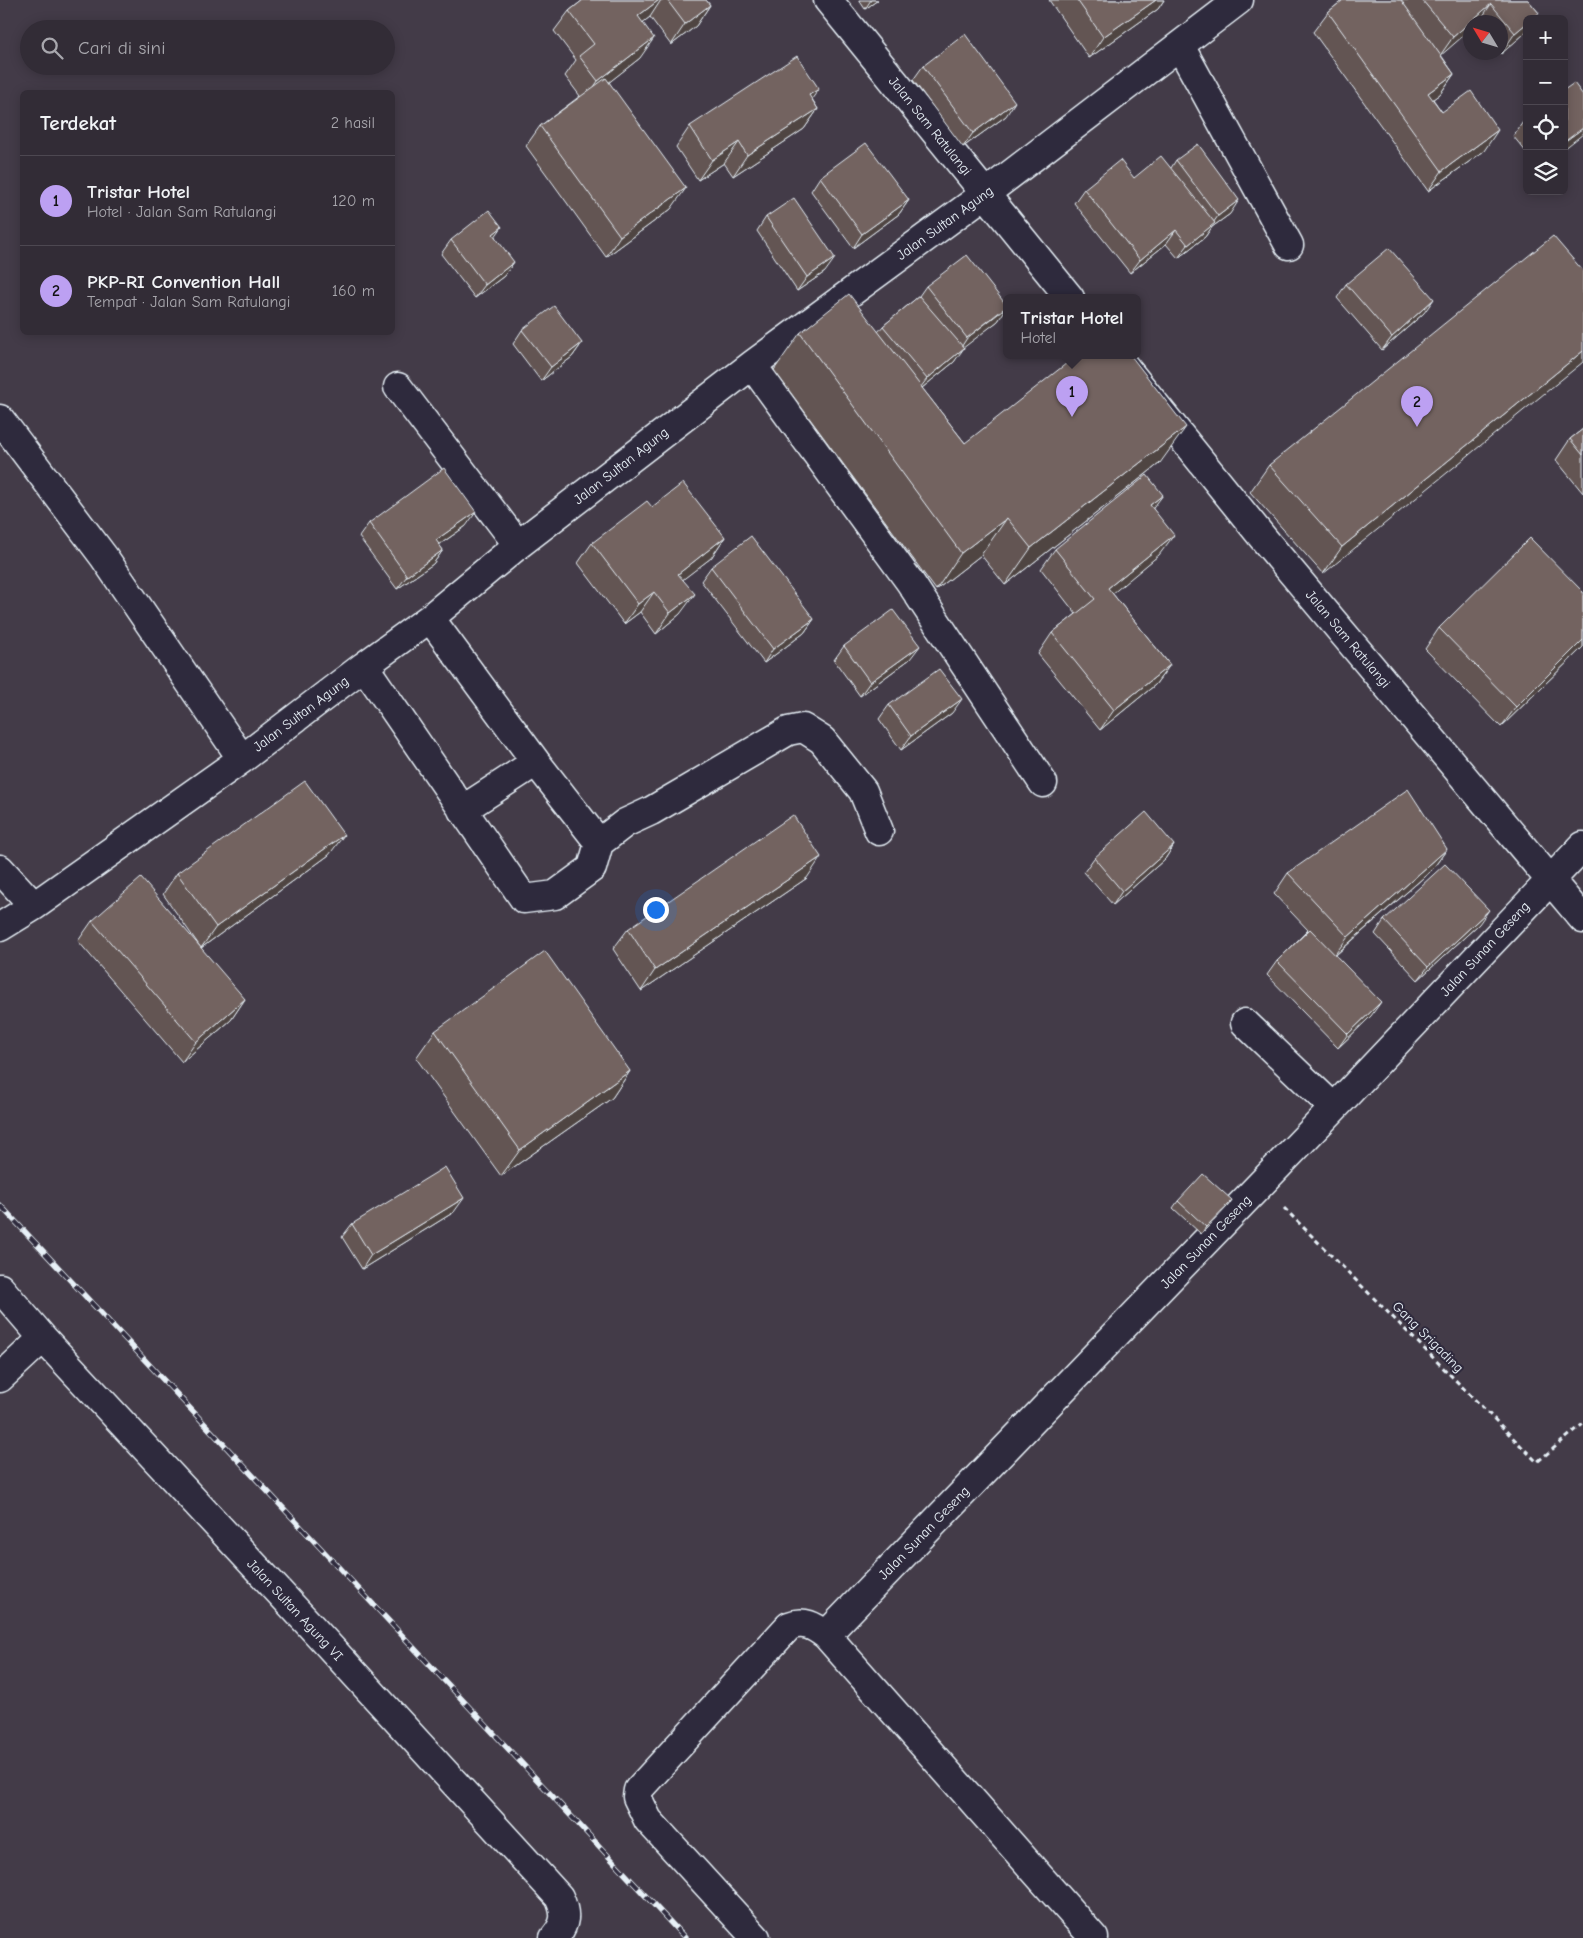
<!DOCTYPE html>
<html lang="id">
<head>
<meta charset="utf-8">
<style>
	body { margin:0; font-family:"Comic Neue",sans-serif; background:#3a343e; color:#f1f3f6 }
	.controls { position:absolute; right:15px; top:15px; display:grid; overflow:hidden; border-radius:8px; box-shadow:0 2px 12px #0003 }
	.controls button { width:45px; height:45px; display:grid; place-items:center; padding:0; border:0; border-bottom:1px solid #4d4851; background:#322c36; color:#f1f3f6; font:25px sans-serif }
	.compass { position:absolute; left:1463px; top:15px; width:45px; height:45px; border-radius:50%; background:#322c36; box-shadow:0 2px 12px #0003; rotate:308deg }
	.you { position:absolute; left:655px; top:909px; width:18px; height:18px; margin:-12px; border:4px solid #fff; border-radius:50%; background:#1a73e8; box-shadow:0 0 0 8px #1a73e833 }
	.badge { display:grid; place-items:center; width:32px; height:32px; border-radius:50%; background:#bca0f2; color:#111; font-size:16px; font-weight:700 }
	.pin { position:absolute; translate:-50% -41px; filter:drop-shadow(0 1px 2px #0008) }
	.pin::after { content:''; position:absolute; top:26px; width:18px; height:15px; background:inherit; clip-path:polygon(0 0,100% 0,50% 100%) }
	.popup { position:absolute; left:1003px; top:294px; width:138px; height:65px; box-sizing:border-box; display:grid; place-content:center; border-radius:8px; background:#322c36; filter:drop-shadow(0 1px 4px #0005); font-size:16px; white-space:nowrap; color:#a8a7ad }
	.popup b { font-size:19px; color:#f1f3f6 }
	.popup::after { content:''; position:absolute; left:50%; top:100%; margin-left:-10px; border:10px solid transparent; border-top-color:#322c36 }
	.list { margin:0; padding:0; list-style:none }
	h2 { display:flex; justify-content:space-between; align-items:center; height:65px; margin:0; padding:0 20px; font-size:21px }
	h2 small { font-size:16px; font-weight:400; color:#a8a7ad }
	.list li { display:grid; grid-template-columns:32px 1fr auto; gap:15px; align-items:center; box-sizing:border-box; height:90px; padding:0 20px; border-top:1px solid #4d4851 }
	.list b { display:block; font-size:19px; white-space:nowrap }
	.list p { margin:0; font-size:16px; white-space:nowrap; color:#a8a7ad }
	.list em { font-size:16px; font-style:normal; color:#a8a7ad }
	.icon { flex:none; width:28px; height:28px; fill:none; stroke:currentColor; stroke-width:2; stroke-linecap:round; stroke-linejoin:round }
	.map { position:relative; flex:none; width:1583px; height:1938px; overflow:hidden }
	.search { position:absolute; background:#322c36; box-shadow:0 2px 12px #0003; left:20px; top:20px; width:375px; height:55px; display:flex; align-items:center; gap:12px; box-sizing:border-box; padding:0 18px; border-radius:28px; color:#a8a7ad; font-size:19px }
	.panel { position:absolute; background:#322c36; box-shadow:0 2px 12px #0003; left:20px; top:90px; width:375px; height:245px; border-radius:8px }
	.map>svg:first-child { display:block }
	.lines { fill:none; stroke-linecap:round; stroke-linejoin:round }
	.minor-casing { stroke:#e8f1f8; stroke-width:31 }
	.path { stroke:#e8f1f8; stroke-width:3; stroke-dasharray:5 4; stroke-linecap:butt }
	.minor { stroke:#2f2a3d; stroke-width:28 }
	.rail-casing { stroke:#e8f1f8; stroke-width:5.5 }
	.rail { stroke:#2f2a3d; stroke-width:4; stroke-dasharray:11; stroke-linecap:butt }
	.wall { fill:#635553; stroke:#e8f1f8 }
	.shaded-wall { fill:#504543; stroke:#e8f1f8 }
	.building { fill:#736360; stroke:#e8f1f8 }
	.labels { text-anchor:middle; dominant-baseline:central; stroke-width:4; stroke-linejoin:round; paint-order:stroke }
	.street-label { font-size:14px; fill:#e8f1f8; stroke:#2f2a3d }
</style>
</head>
<body>
<div class="map">
<svg width="1583" height="1938" viewBox="0 0 1583 1938">
	<rect width="100%" height="100%" fill="#433b48"/>
	<filter id="ink" filterUnits="userSpaceOnUse"><feTurbulence type="fractalNoise" baseFrequency=".02" numOctaves="2"/><feDisplacementMap in="SourceGraphic" scale="10" xChannelSelector="R" yChannelSelector="G"/><feConvolveMatrix kernelMatrix="1 2 1 2 8 2 1 2 1" color-interpolation-filters="sRGB"/></filter>
	<g filter="url(#ink)">
		<g class="lines">
			<defs>
				<path id="minor" d="M828,0L1070,298
					M1180,46L1289,245
					M1116,356L1263,538L1583,919
					M752,365L910,582L1043,783
					M398,387L518,545
					M0,419L104,557L242,759
					M430,618L536,762L599,843
					M364,666L524,899L555,895L592,868L599,843L625,823L651,811L788,731L803,728L822,740L863,791L879,831
					M462,810L536,762
					M0,869L34,906
					M0,927L34,906L242,759L364,666L430,618L518,545L752,365L985,194L1239,0
					M1245,1023L1334,1108
					M0,1288L43,1338L308,1623L559,1897C567,1914 566,1924 554,1938
					M0,1378L43,1338
					M826,1635L1334,1108L1583,846
					M756,1938L648,1820L637,1797L638,1790L789,1626C804,1620 814,1626 826,1635L1094,1938"/>
			</defs>
			<use href="#minor" class="minor-casing"/>
			<path class="path" d="M1284,1208L1537,1462L1583,1424"/>
			<use href="#minor" class="minor"/>
			<defs>
				<path id="rail" d="M0,1205L685,1938"/>
			</defs>
			<use href="#rail" class="rail-casing"/>
			<use href="#rail" class="rail"/>
		</g>
		<path class="wall" d="M583,0H706L710,5L696,26L671,45L650,17L643,22L640,58L609,82L671,209L606,257L526,146L540,126L580,96L565,76L576,60L554,31L569,11Z
			M859,0H878L865,9Z
			M1049,0H1164L1158,9L1089,58Z
			M1343,0H1528L1539,13L1535,19H1527L1524,34L1501,54L1500,52V22H1470L1441,55L1454,74L1440,94L1433,99L1442,112L1484,151L1428,191L1313,32L1328,12Z
			M923,66L1006,116L963,147L913,80Z
			M812,99L818,109L804,129L733,176L724,163L698,180L676,147L690,126Z
			M1527,119V153L1513,136L1523,122Z
			M1176,160L1230,214L1212,227L1205,237L1178,258L1166,244L1130,273L1074,203L1084,189L1134,178L1171,168Z
			M820,177L909,200L899,214L853,248L811,191Z
			M766,217L825,272L797,291L757,231Z
			M451,240L514,262L504,276L475,298L441,254Z
			M1583,271L1323,574L1250,492L1269,465Z
			M1346,284L1424,313L1382,350L1337,298Z
			M926,286L1007,307L998,321L963,347L954,362L922,388L965,443L1160,463L1005,585L981,555L936,590L774,370L800,333L878,332L883,326L919,296Z
			M522,330L582,343L572,357L541,381L513,344Z
			M1583,429V493L1556,460L1570,439Z
			M652,507L725,537L711,558L683,579L680,614L656,634L640,612L624,624L578,563L592,543Z
			M1153,509L1159,555L1112,593L1170,665L1155,685L1100,730L1038,654L1052,633L1076,614L1041,569L1055,549Z
			M369,523L466,526L439,545L443,550L433,564L397,589L359,537Z
			M711,567L814,619L804,633L764,663L701,581Z
			M1583,592V647L1501,727L1425,649L1439,628Z
			M844,646L910,659L860,696L834,660Z
			M889,705L952,713L901,750L879,719Z
			M1174,845L1165,859L1113,905L1084,872L1094,858Z
			M1447,849L1432,870L1336,955L1371,1016L1338,1048L1267,975L1277,961L1308,930L1274,894L1288,873Z
			M329,855L201,948L163,894L177,873Z
			M807,878L641,991L613,949L628,929Z
			M1384,920L1479,924L1418,980L1375,934Z
			M92,921L245,999L231,1020L182,1062L78,941Z
			M435,1031L630,1071L612,1098L501,1176L416,1058Z
			M1232,1200L1227,1207L1201,1234L1173,1208L1178,1201Z
			M454,1212L362,1269L342,1237L352,1224Z"/>
		<path class="shaded-wall" d="M659,0H661L650,17L624,37L638,16Z
			M871,0H878L865,9Z
			M1156,0H1164L1158,9L1089,58L1103,37Z
			M1491,4L1479,22H1470V30L1439,57L1453,37Z
			M710,5L696,26L671,45L685,24Z
			M1527,23V30L1524,34L1501,54L1515,33Z
			M654,38L640,58L584,102L598,81Z
			M1454,74L1440,94L1414,113L1428,93Z
			M819,89L804,110L809,95Z
			M1015,102L1006,116L963,147L973,133Z
			M818,109L804,129L733,176L747,155Z
			M1583,128V134L1564,149V142Z
			M1498,130L1484,151L1428,191L1442,171Z
			M739,142L724,163L698,180L712,160Z
			M686,188L671,209L606,257L620,236Z
			M909,200L899,214L853,248L862,234Z
			M1239,200L1230,214L1212,227L1205,237L1178,258L1188,245L1211,226L1218,216Z
			M502,227L492,241L493,234Z
			M1176,230L1166,244L1130,273L1140,260Z
			M835,258L825,272L797,291L807,277Z
			M514,262L504,276L475,298L485,285Z
			M1434,299L1424,313L1382,350L1392,337Z
			M1007,307L998,321L958,352L967,338Z
			M582,343L572,357L541,381L551,367Z
			M964,348L954,362L917,392L927,379Z
			M1583,351V362L1323,574L1342,547Z
			M1186,427L1160,463L1005,585L1031,548Z
			M1163,495L1148,515L1150,505Z
			M476,512L466,526L426,554L436,540Z
			M1007,518L981,555L936,590L961,553Z
			M1174,535L1159,555L1094,609L1108,588Z
			M725,537L711,558L664,594L678,574Z
			M443,550L433,564L397,589L407,576Z
			M654,592L640,612L624,624L638,604Z
			M695,594L680,614L656,634L670,613Z
			M814,619L804,633L764,663L773,649Z
			M1583,640V647L1501,727L1516,707Z
			M920,646L910,659L860,696L870,682Z
			M1170,665L1155,685L1100,730L1114,710Z
			M962,699L952,713L901,750L911,736Z
			M344,835L329,855L201,948L216,927Z
			M1174,845L1165,859L1113,905L1122,891Z
			M1447,849L1432,870L1333,957L1348,937Z
			M821,857L807,878L641,991L655,970Z
			M1489,910L1479,924L1418,980L1428,967Z
			M245,999L231,1020L182,1062L196,1042Z
			M1381,1002L1371,1016L1338,1048L1348,1034Z
			M630,1071L612,1098L501,1176L520,1150Z
			M464,1198L454,1212L362,1269L371,1255Z
			M1232,1200L1227,1207L1201,1234L1206,1227Z"/>
		<path class="building" d="M583,0H659L638,16L654,38L598,81L579,56L594,44L569,11Z
			M667,0H706L710,5L685,24Z
			M1077,0H1156L1103,37Z
			M1343,0H1401L1454,74L1428,93L1442,112L1471,91L1498,130L1442,171L1328,12Z
			M1422,0H1528L1539,13L1532,19H1527V23L1515,33L1491,4L1453,37Z
			M965,34L1015,102L973,133L923,66Z
			M797,56L819,89L809,95L818,109L747,155L739,142L712,160L690,126Z
			M606,78L686,188L620,236L540,126Z
			M1574,83L1583,95V128L1564,142V90Z
			M1527,119V127L1523,122Z
			M866,143L909,200L862,234L820,177Z
			M1198,144L1239,200L1218,216L1176,160Z
			M1161,156L1215,223L1188,245L1176,230L1140,260L1084,189L1120,160L1134,178Z
			M794,198L835,258L807,277L766,217Z
			M489,210L502,227L493,234L514,262L485,285L451,240Z
			M1553,236L1583,271V351L1342,547L1269,465Z
			M1389,248L1434,299L1392,337L1346,284Z
			M967,255L1007,306L967,338L926,286Z
			M849,294L965,443L1076,356H1131L1186,427L1031,548L1007,518L961,553L800,333Z
			M919,296L964,348L927,379L883,326Z
			M554,306L582,343L551,367L522,330Z
			M1583,429V455L1570,439Z
			M444,468L476,512L436,540L443,550L407,576L369,523Z
			M1147,475L1163,495L1150,505L1174,535L1108,588L1170,665L1114,710L1052,633L1095,599L1055,549Z
			M683,483L725,537L678,574L695,594L670,613L654,592L638,604L592,543L647,501L652,507Z
			M751,536L814,619L773,649L711,567Z
			M1530,538L1583,592V640L1516,707L1439,628Z
			M893,610L920,646L870,682L844,646Z
			M939,669L962,699L911,736L889,705Z
			M305,781L344,835L216,927L177,873Z
			M1408,789L1447,849L1348,937L1288,873Z
			M1146,812L1174,845L1122,891L1094,858Z
			M793,815L821,857L655,970L628,929Z
			M1445,864L1489,910L1428,967L1384,920Z
			M141,878L245,999L196,1042L92,921Z
			M1310,929L1381,1002L1348,1034L1277,961Z
			M545,951L630,1071L520,1150L435,1031Z
			M445,1167L464,1198L371,1255L352,1224Z
			M1203,1174L1232,1200L1206,1227L1178,1201Z"/>
	</g>
	<g class="labels">
		<g class="street-label">
			<text transform="translate(930 126) rotate(51)">Jalan Sam Ratulangi</text>
			<text transform="translate(945 223) rotate(-36)">Jalan Sultan Agung</text>
			<text transform="translate(621 466) rotate(-38)">Jalan Sultan Agung</text>
			<text transform="translate(1348 639) rotate(50)">Jalan Sam Ratulangi</text>
			<text transform="translate(301 714) rotate(-37)">Jalan Sultan Agung</text>
			<text transform="translate(1485 949) rotate(-47)">Jalan Sunan Geseng</text>
			<text transform="translate(1206 1242) rotate(-46)">Jalan Sunan Geseng</text>
			<text transform="translate(1428 1337) rotate(45)">Gang Srigading</text>
			<text transform="translate(924 1533) rotate(-46)">Jalan Sunan Geseng</text>
			<text transform="translate(295 1610) rotate(47)">Jalan Sultan Agung VI</text>
		</g>
	</g>
</svg>
<div class="controls">
<button>+</button>
<button>−</button>
<button><svg class="icon" aria-label="locate" viewBox="0 0 24 24"><circle cx="12" cy="12" r="6"/><path d="M12 2v4M12 18v4M2 12h4M18 12h4"/></svg></button>
<button><svg class="icon" aria-label="layers" viewBox="0 0 24 24"><path d="M12 4l9 5-9 5-9-5zM3 14l9 5 9-5"/></svg></button>
</div>
<svg class="compass" viewBox="-18 -18 36 36"><path d="M0-13l5 13h-10z" fill="#e53935"/><path d="M0 13l5-13h-10z" fill="#a8a7ad"/></svg>
<div class="you"></div>
<div class="pin badge" style="left:1072px;top:417px">1</div>
<div class="popup"><b>Tristar Hotel</b>Hotel</div>
<div class="pin badge" style="left:1417px;top:427px">2</div>
<div class="search"><svg class="icon" aria-label="search" viewBox="0 0 24 24"><circle cx="10" cy="10" r="6"/><path d="M15 15l6 6"/></svg>Cari di sini</div>
<section class="panel">
<h2>Terdekat<small>2 hasil</small></h2>
<ul class="list">
<li><span class="badge">1</span><div><b>Tristar Hotel</b><p>Hotel · Jalan Sam Ratulangi</p></div><em>120 m</em></li>
<li><span class="badge">2</span><div><b>PKP-RI Convention Hall</b><p>Tempat · Jalan Sam Ratulangi</p></div><em>160 m</em></li>
</ul>
</section>
</div>
</body>
</html>
